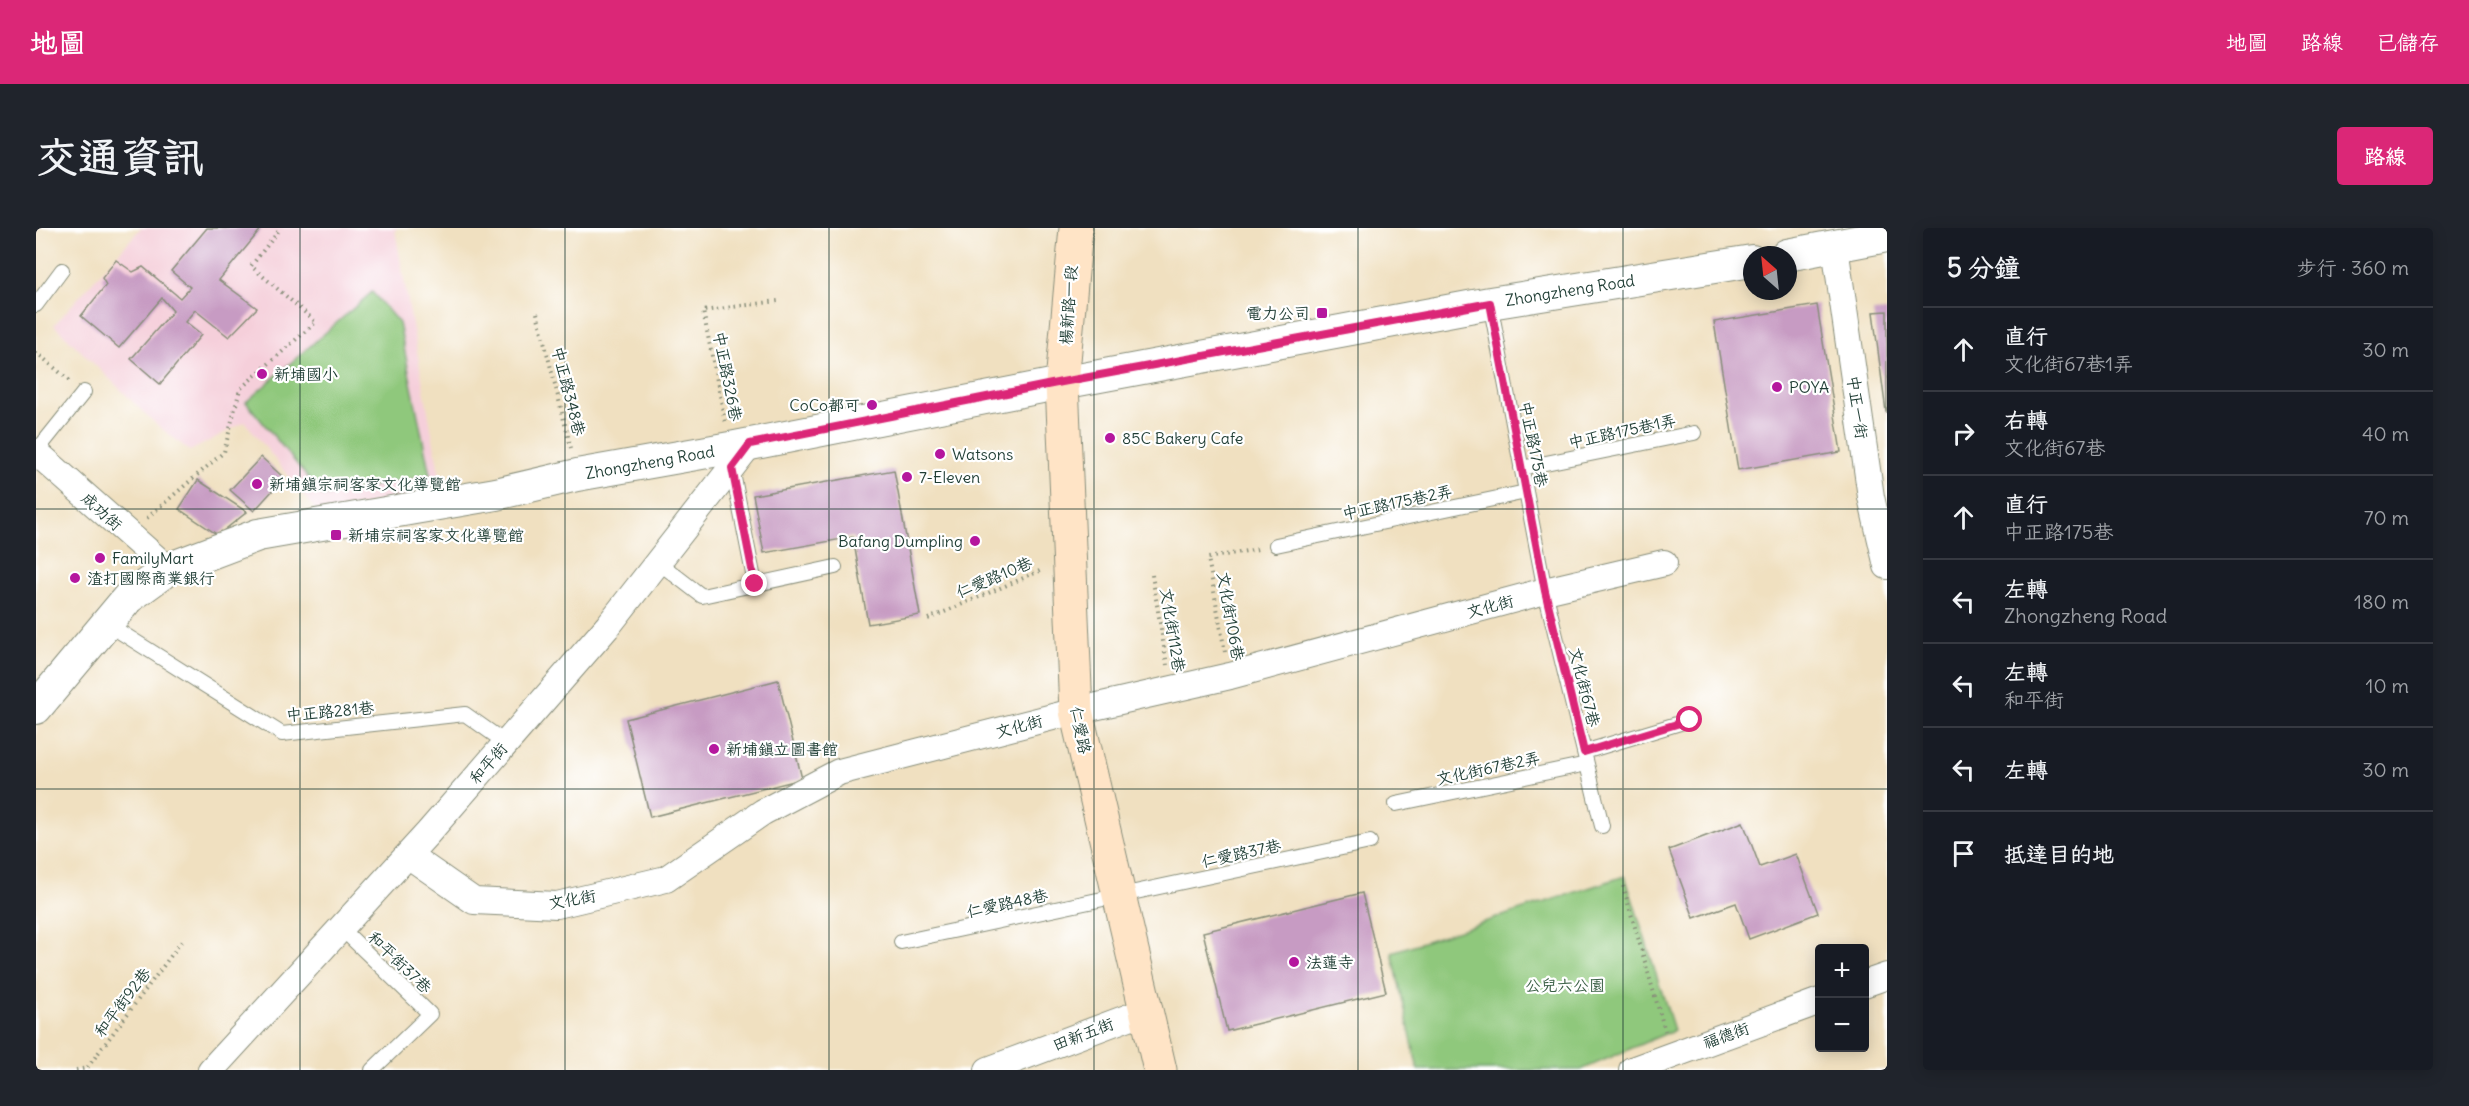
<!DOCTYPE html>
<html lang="zh-TW">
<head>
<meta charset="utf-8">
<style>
	body { margin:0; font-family:Delius,"LXGW WenKai TC",sans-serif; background:#20242c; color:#f1f3f6 }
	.controls { position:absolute; right:18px; bottom:18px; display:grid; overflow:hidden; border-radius:6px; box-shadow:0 3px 15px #0003 }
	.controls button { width:54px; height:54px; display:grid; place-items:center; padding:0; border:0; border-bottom:2px solid #363941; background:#171b24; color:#f1f3f6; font:30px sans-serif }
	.compass { position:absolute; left:1707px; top:18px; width:54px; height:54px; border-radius:50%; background:#171b24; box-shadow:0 3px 15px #0003; rotate:333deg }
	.stop { position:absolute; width:18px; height:18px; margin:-14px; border:4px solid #db2777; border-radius:50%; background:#fff }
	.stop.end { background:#db2777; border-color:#fff; box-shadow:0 2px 6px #0008 }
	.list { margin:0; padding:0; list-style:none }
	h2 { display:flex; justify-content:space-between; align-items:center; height:78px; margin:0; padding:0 24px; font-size:26px }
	h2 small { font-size:20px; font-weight:400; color:#9ea1a6 }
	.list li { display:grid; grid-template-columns:39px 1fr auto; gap:18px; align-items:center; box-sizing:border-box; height:84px; padding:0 24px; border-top:2px solid #363941 }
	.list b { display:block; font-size:22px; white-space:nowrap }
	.list p { margin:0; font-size:20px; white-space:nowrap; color:#9ea1a6 }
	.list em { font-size:20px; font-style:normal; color:#9ea1a6 }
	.icon { flex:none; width:33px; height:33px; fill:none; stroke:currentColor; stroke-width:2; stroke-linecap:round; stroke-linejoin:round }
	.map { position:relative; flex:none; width:1851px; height:842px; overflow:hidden; border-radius:6px }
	header { display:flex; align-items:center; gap:36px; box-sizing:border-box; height:84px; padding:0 30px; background:#db2777; color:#fff }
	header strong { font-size:28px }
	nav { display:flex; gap:33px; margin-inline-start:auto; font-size:21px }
	.intro { display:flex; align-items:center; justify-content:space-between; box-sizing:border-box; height:144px; padding:0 36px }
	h1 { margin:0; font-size:42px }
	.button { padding:15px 27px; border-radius:6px; background:#db2777; color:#fff; font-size:21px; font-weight:700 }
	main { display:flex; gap:36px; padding:0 36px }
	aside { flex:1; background:#171b24; border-radius:6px; box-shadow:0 3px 15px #0003 }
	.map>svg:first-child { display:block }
	.built { fill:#f5cfda }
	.green { fill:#8fc87c; stroke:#578258; stroke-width:1.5 }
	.building { fill:#c79bc3 }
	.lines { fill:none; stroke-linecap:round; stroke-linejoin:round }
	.service-casing { stroke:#888e7a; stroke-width:16 }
	.minor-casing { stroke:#888e7a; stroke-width:28 }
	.tertiary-casing { stroke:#888e7a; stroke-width:34 }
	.secondary-casing { stroke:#888e7a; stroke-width:35 }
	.path { stroke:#888e7a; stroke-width:4; stroke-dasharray:1.5 4.5; stroke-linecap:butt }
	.service { stroke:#fff; stroke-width:14 }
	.minor { stroke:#fff; stroke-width:26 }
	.tertiary { stroke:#fff; stroke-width:32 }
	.secondary { stroke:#ffe4c6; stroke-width:33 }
	.route { stroke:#db2777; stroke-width:8 }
	.grid { fill:none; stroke:#1f3d34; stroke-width:1.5; stroke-opacity:0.55 }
	.poi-dot { fill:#b5179e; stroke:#fff; stroke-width:2 }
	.labels { text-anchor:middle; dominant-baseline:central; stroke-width:4.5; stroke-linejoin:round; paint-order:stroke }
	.street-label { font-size:16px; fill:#1f3d34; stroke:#fff }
	.poi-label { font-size:16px; fill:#1f3d34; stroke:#fff; text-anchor:start }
	.park-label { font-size:16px; fill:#3b6046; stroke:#fff }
</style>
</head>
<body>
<header>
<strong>地圖</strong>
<nav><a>地圖</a><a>路線</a><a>已儲存</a></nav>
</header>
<div class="intro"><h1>交通資訊</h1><a class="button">路線</a></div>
<main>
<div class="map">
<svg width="1851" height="842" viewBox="0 0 1851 842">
	<rect width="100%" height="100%" fill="#fff"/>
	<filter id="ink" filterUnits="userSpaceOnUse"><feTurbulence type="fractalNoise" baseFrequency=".0167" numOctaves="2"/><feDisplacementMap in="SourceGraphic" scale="12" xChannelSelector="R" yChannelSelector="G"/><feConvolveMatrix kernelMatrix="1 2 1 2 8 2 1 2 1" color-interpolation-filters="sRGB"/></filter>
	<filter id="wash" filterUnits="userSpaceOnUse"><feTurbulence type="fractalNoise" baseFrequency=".008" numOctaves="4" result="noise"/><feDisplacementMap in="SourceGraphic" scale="24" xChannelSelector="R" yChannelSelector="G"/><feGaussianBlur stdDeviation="1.35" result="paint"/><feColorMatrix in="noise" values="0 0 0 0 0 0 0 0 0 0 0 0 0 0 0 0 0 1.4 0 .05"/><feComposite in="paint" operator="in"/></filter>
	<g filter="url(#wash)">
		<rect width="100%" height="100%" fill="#f0e0c0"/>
		<path class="built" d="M105,0H362L359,2L407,266L282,285L209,194L154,223L120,196L18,97Z"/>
		<path class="green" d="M336,64L363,95L394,247L287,268L210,174Z
			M1589,648L1638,802L1545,842H1382L1356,724Z"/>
		<g id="blocks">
			<path class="building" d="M171,0H226L183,52L221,80L193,109L159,82L149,94L165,107L124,156L95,131L137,83L126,70L83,120L45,88L70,57L66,50L80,32L97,44L107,39L144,70L154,59L135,43Z
				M1781,77L1805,224L1702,242L1678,94Z
				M1851,83V184H1850L1837,84Z
				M225,229L248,250L218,283L194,262Z
				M858,242L884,387L832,396L817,309L728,325L717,267Z
				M162,252L211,284L182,307L143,281Z
				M742,452L766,551L614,589L590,491Z
				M1707,594L1724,639L1760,626L1782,685L1713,711L1700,675L1658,690L1633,622Z
				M1326,665L1350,764L1191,803L1167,704Z"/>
		</g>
	</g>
	<g filter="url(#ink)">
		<use href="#blocks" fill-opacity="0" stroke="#888e7a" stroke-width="1.5"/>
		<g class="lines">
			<defs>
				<path id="service" d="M1454,75L1509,363L1566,598
					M0,77L26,42
					M0,224L48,164
					M696,240L719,356
					M1485,240L1658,205
					M1240,317L1490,264
					M622,334L666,368L799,339
					M70,395L246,506L429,486L470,515
					M1548,524L1654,492
					M1360,576L1551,536
					M305,700L394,786L336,842
					M865,714L1334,614"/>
				<path id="minor" d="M1799,19L1835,269L1851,338
					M0,224L132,341
					M372,627L438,673L521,677L630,651L727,584L803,544L1040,483L1194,448L1509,363L1628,335
					M1828,756L1851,748
					M175,842L392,605L572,398L714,216
					M952,842L1109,783
					M1596,842L1784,773"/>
				<path id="tertiary" d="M1751,27L1851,8
					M0,480L92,370L132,341L222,307L460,266L541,247L694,220L1026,155L1454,75L1716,33"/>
				<path id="secondary" d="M1040,0L1026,155L1040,483L1124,842"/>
			</defs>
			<use href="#service" class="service-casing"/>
			<use href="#minor" class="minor-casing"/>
			<use href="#tertiary" class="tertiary-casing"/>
			<use href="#secondary" class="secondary-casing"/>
			<path class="path" d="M501,85L535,220
				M0,124L34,153
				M689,193L667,83L742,73
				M111,290L188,224L204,161L280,94L215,38L245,0
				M1116,347L1131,437
				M892,391L1006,342
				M1189,424L1172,330L1222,321
				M1587,658L1629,803
				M40,842L51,840L146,713"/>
			<use href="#service" class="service"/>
			<use href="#minor" class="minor"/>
			<use href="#tertiary" class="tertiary"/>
			<use href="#secondary" class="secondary"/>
		</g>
	</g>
	<g class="lines" filter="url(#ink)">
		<path class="route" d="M719,356L696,240L714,216L1026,154L1454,75L1509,363L1548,524L1654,492"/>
	</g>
	<path class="grid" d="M264,0V842M529,0V842M793,0V842M1058,0V842M1322,0V842M1587,0V842M0,281H1851M0,561H1851"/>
	<g class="poi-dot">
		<rect x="1280" y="79" width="12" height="12" rx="3"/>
		<circle cx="226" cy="146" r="6"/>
		<circle cx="1741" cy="159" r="6"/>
		<circle cx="836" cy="177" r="6"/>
		<circle cx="1074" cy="210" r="6"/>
		<circle cx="904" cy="226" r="6"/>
		<circle cx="871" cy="249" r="6"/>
		<circle cx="221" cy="256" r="6"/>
		<rect x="294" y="301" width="12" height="12" rx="3"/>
		<circle cx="939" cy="313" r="6"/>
		<circle cx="64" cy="330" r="6"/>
		<circle cx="39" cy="350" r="6"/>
		<circle cx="678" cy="521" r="6"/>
		<circle cx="1258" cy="734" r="6"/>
	</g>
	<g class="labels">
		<g class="street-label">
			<text transform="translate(1534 62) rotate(-9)">Zhongzheng Road</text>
			<text transform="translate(1032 77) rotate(-86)">楊新路一段</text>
			<text transform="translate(692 148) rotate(79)">中正路326巷</text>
			<text transform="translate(533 163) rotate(76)">中正路348巷</text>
			<text transform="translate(1822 179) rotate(82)">中正一街</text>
			<text transform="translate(1586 203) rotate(-12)">中正路175巷1弄</text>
			<text transform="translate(1498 216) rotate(79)">中正路175巷</text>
			<text transform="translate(614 234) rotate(-10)">Zhongzheng Road</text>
			<text transform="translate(1361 274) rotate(-12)">中正路175巷2弄</text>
			<text transform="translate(66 283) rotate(42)">成功街</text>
			<text transform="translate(958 349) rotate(-23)">仁愛路10巷</text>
			<text transform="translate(1454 378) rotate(-15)">文化街</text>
			<text transform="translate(1195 388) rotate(80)">文化街106巷</text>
			<text transform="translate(1137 402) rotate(81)">文化街112巷</text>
			<text transform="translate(1549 459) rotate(76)">文化街67巷</text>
			<text transform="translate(294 483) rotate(-5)">中正路281巷</text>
			<text transform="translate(983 498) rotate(-15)">文化街</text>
			<text transform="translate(1045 502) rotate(79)">仁愛路</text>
			<text transform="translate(452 535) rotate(-49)">和平街</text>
			<text transform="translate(1452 540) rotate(-12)">文化街67巷2弄</text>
			<text transform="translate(1205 625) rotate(-12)">仁愛路37巷</text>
			<text transform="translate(536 671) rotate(-10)">文化街</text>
			<text transform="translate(971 675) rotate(-12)">仁愛路48巷</text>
			<text transform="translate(364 734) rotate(44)">和平街37巷</text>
			<text transform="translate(86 774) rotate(-53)">和平街92巷</text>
			<text transform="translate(1047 806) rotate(-21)">田新五街</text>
			<text transform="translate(1690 807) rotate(-20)">福德街</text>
		</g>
		<g class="poi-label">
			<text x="1274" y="85" text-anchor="end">電力公司</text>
			<text x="238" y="146">新埔國小</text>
			<text x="1753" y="159">POYA</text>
			<text x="824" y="177" text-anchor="end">CoCo都可</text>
			<text x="1086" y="210">85C Bakery Cafe</text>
			<text x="916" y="226">Watsons</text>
			<text x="883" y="249">7-Eleven</text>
			<text x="233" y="256">新埔鎮宗祠客家文化導覽館</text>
			<text x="312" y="307">新埔宗祠客家文化導覽館</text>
			<text x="927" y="313" text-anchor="end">Bafang Dumpling</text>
			<text x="76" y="330">FamilyMart</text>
			<text x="51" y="350">渣打國際商業銀行</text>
			<text x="690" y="521">新埔鎮立圖書館</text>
			<text x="1270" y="734">法蓮寺</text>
		</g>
		<g class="park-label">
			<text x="1529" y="757">公兒六公園</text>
		</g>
	</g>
</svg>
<div class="controls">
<button>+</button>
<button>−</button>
</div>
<svg class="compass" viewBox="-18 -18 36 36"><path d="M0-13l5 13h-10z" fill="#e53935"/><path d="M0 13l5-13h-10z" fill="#9ea1a6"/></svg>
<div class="stop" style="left:1654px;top:492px"></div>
<div class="stop end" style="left:719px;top:356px"></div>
</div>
<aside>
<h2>5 分鐘<small>步行 · 360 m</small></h2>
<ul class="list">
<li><svg class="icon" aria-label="ahead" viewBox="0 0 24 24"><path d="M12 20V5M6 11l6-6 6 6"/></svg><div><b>直行</b><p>文化街67巷1弄</p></div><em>30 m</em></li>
<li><svg class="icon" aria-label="right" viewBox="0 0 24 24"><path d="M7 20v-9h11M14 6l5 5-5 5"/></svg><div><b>右轉</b><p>文化街67巷</p></div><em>40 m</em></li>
<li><svg class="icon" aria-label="ahead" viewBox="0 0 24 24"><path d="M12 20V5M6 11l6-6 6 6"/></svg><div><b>直行</b><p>中正路175巷</p></div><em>70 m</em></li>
<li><svg class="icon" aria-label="left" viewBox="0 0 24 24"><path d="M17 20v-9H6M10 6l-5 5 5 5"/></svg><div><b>左轉</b><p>Zhongzheng Road</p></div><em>180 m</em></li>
<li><svg class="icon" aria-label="left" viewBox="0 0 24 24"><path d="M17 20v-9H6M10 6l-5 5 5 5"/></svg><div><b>左轉</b><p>和平街</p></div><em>10 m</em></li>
<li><svg class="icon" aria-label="left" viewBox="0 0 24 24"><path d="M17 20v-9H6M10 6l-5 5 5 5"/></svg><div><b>左轉</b></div><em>30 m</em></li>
<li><svg class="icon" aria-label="arrive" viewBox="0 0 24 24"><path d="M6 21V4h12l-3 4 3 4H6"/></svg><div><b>抵達目的地</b></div></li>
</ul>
</aside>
</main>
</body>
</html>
